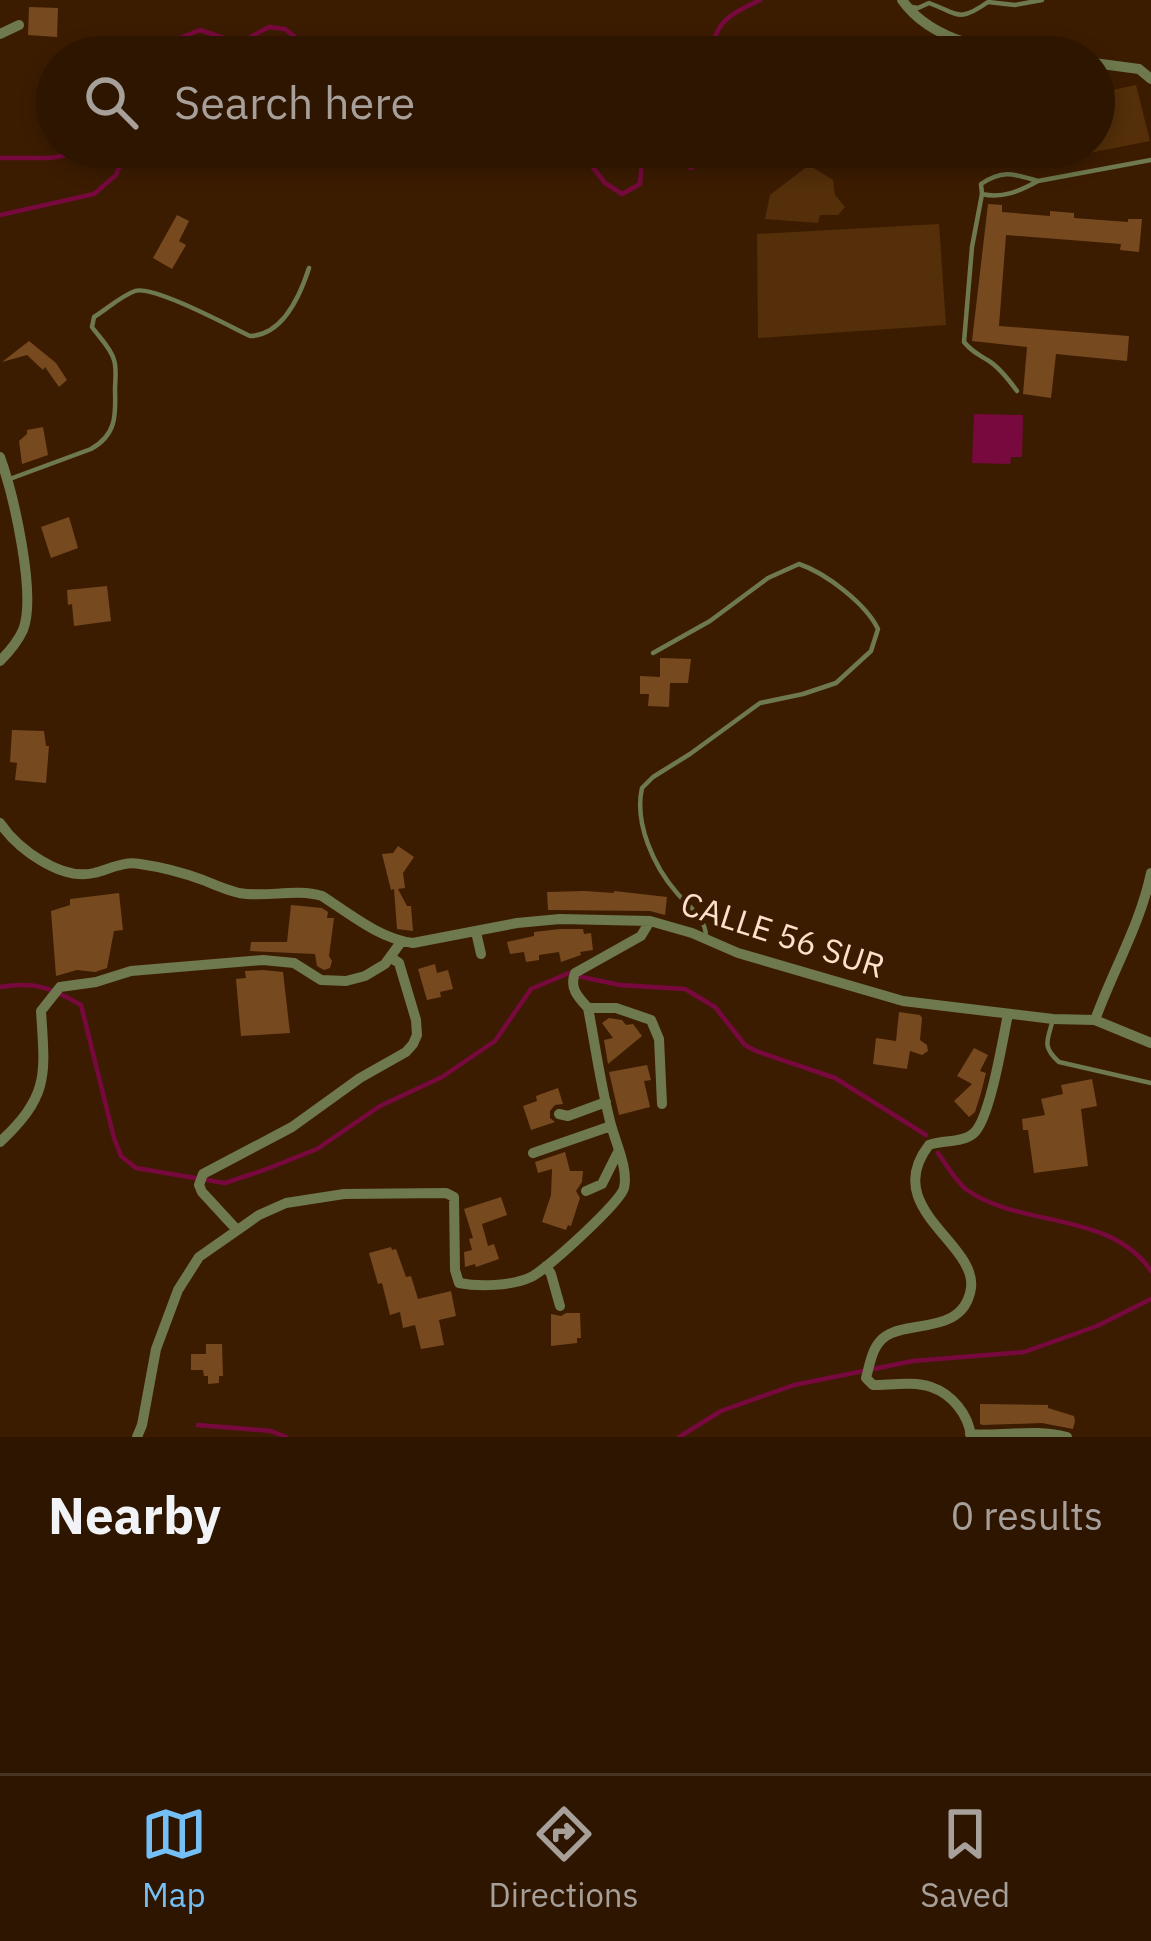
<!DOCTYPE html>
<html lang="en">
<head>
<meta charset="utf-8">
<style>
	body { margin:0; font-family:"IBM Plex Sans",sans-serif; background:#351e0a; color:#f1f3f6 }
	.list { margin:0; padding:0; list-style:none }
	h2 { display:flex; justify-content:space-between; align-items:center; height:156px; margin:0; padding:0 48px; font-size:51px }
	h2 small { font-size:39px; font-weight:400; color:#a79f99 }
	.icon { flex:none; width:66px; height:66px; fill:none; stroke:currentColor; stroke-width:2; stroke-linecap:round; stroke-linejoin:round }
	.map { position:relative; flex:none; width:1151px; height:1437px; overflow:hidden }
	.search { position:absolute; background:#2d1500; box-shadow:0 6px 18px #0003; left:36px; right:36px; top:36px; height:132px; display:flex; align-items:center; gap:30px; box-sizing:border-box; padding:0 42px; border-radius:66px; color:#a79f99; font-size:45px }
	.sheet { height:336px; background:#2d1500 }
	nav { display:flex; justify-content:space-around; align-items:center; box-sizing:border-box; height:168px; border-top:3px solid #483422; background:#2d1500; font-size:33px; color:#a79f99 }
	nav a { display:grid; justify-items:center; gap:6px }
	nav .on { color:#74c0f6 }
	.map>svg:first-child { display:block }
	.green { fill:#542f09 }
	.water { fill:#78093e }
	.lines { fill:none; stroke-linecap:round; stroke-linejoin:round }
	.stream { stroke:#78093e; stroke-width:4.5 }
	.building { fill:#77491f }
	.lane { stroke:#6e794d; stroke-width:4.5 }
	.street { stroke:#6e794d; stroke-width:10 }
	.labels { text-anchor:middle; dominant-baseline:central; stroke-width:9; stroke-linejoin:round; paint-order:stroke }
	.street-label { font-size:33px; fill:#fde1cc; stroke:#3c1c00 }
</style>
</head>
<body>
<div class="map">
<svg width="1151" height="1437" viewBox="0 0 1151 1437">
	<rect width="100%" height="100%" fill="#3c1c00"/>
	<path class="green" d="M1136,85L1150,141L1069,157L1067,147H1094V94Z
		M809,165L833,180L835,195L845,207L838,215H820L818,223L765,219L770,195Z
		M939,224L946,325L758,338L757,234Z"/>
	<path class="water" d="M974,414L1023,415L1022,457H1011L1010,464L972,463Z"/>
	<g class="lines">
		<path class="stream" d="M159,57L167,43L200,30L239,43L269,27L285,29L310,49L331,57
			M710,57C715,21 729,15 760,0
			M577,147L605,183L622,194L640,184L642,158L654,147
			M665,147L674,149L691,168L710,157V147
			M0,158H49L120,147
			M0,215L94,194L116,175L128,147
			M577,976L620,985L685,989L715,1007L745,1045L756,1051L835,1078L926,1135
			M0,987C34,981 52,988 81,1005L114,1138L121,1156L136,1168L225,1183L264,1170L317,1149L380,1106L442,1077L495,1041L531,989L569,973
			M938,1153C947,1165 955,1181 967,1190C1021,1228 1111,1211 1151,1271
			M198,1425L271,1431L286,1437
			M679,1437L721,1411L794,1385L913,1361L1024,1352L1097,1326L1151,1299"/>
	</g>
	<path class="building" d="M29,7L58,8L57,37L28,35Z
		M988,204L1002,205V212L1050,216V211L1074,213V218L1128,222V219H1142L1139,252L1120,250L1121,244L1006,235L999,326L1129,336L1127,361L1056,354L1051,398L1023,394L1027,347L972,341Z
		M177,215L189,221L179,241L186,245L172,269L153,258Z
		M29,341L56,363L67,380L59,387L45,367L43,370L27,355L2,362Z
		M43,427L48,455L22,464L19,441L27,434V430Z
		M69,517L78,548L51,558L41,527Z
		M107,586L111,621L74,626L72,604L68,605L67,590Z
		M660,658L691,659L688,683H670L669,707L648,706L649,694H640V676L660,677Z
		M12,730L44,731L46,746H49L46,783L15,780L17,763L10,762Z
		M398,846L414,857L403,873L405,888L398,889L407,906H411L413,931L397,929L394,889L391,890L382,854L393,853Z
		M585,891L614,893V891L667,897L665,915L650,911L548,910L547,892Z
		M119,893L123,930L114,931L107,968L95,972L77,970L56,976L51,911L70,905V899Z
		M291,905L322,908L328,912L327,918H334L329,956L332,961L330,968L324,970L317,966L315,954L250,951L251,942H287Z
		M560,929H583L584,934L591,933L593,950L580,952L581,955L561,962L559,952L539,955V960L526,962L524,952L510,954L507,942L534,936V932Z
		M435,964L437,973L448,970L453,989L440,992L441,997L427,1000L418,969Z
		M263,970L283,972L290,1033L241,1036L236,979L246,978L245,971Z
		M899,1012L920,1015L922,1018L920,1040L927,1045L928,1051L922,1055L910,1051L907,1069L873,1064L876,1038L896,1041Z
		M609,1018L622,1020L626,1025L633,1024L642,1036L608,1064L604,1040L613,1038L602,1023Z
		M974,1048L988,1055L980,1071L986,1073L981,1093L975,1112L969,1117L954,1101L972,1084L957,1076Z
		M647,1065L651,1080L644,1081L650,1107L619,1115L609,1072Z
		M1092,1079L1097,1106L1081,1109L1088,1166L1034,1173L1028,1130H1023L1022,1119L1045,1115L1041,1099L1063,1094L1061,1085Z
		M558,1088L563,1104L555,1105L550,1111V1118L555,1122L531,1130L523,1106L537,1101L536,1096Z
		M565,1152L570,1171H583L582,1182L576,1191L580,1198L571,1226L568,1225L566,1230L542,1222L551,1195L552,1169L538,1173L535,1162Z
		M501,1197L507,1215L482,1224L488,1246L494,1244L499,1259L476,1267L475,1264L465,1267L464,1252L472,1250L469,1239L473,1238L464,1209Z
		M391,1247L392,1250L396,1249L406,1277L411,1276L418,1299L451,1291L456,1316L439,1320L444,1345L421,1349L415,1325L403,1328L400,1312L390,1315L382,1283L378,1284L369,1253Z
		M566,1313H580L581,1338H577V1343L551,1346V1314L561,1316Z
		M206,1344H222L223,1376H219V1383L208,1384V1376H204L203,1370H191V1354H206Z
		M980,1404L1048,1405V1408L1074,1416L1075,1421L1073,1429L1042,1423L983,1425L980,1424Z"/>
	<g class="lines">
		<path class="lane" d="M912,7L918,8L929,3C959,14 958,23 988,2L1015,5L1042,0
			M1038,181C1014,174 1003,169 981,184L982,194C1002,199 1020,191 1038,181L1151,160
			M982,194L972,247L964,342C972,352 978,354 989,361C1000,368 1009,380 1017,391
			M7,480L91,449C116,435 116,416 115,390C115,380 117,369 114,360C111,348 99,337 92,327L94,317C107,309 121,296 135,291C153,285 229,326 250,336C283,335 300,296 309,268
			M653,653L710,621L768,578L799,564C826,573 866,604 878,629L871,651L836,683L803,694L760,703L690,754L653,777L642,788C634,823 654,867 677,893C690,908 707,918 706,939
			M1053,1019C1048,1040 1041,1046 1059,1062L1151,1083"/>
		<path class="street" d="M902,0C932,43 993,51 1043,57
			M0,34L19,25
			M1094,63L1139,69L1151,79
			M0,457C13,493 37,595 23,630C18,641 9,652 0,661
			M0,823C18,849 61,881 94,873C110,869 123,861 140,864C161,867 184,873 203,880C215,885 226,890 239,893C267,898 295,888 322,896C350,914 380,939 413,943L517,923L560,919L650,921L692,933L738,953L903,1001L1053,1019L1095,1020L1151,1043
			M476,932L481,954
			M588,1008C578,997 569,988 575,973L641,936L650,921
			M1095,1020C1113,970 1140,925 1151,873
			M559,1114L568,1116L606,1102
			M0,1142C50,1095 45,1075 41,1011L60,987L96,982L131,971L263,960L294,963L321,980L346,981L365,976L385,964L401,942
			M533,1153L611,1126
			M586,1191L602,1184L618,1152
			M237,1230L202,1192L199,1185L203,1174L292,1127L360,1078L406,1052L413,1044L417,1035L416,1020L399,963L390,957
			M546,1266L551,1274L560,1306
			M970,1434C1005,1437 1032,1428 1067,1437
			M137,1437L142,1425L156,1349L178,1290L199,1257L259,1215L286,1203L344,1194L446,1193L454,1197L455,1270L459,1283C479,1287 512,1286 531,1277C546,1270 621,1202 624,1188C629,1167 613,1138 609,1117C600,1081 595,1044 588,1008H616L651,1020L659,1039L662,1104
			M971,1437C969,1415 952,1394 931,1387C914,1381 890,1385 873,1385L866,1378C870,1364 872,1345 886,1336C909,1320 964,1335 971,1288C977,1243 880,1208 929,1145C942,1140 963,1143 974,1133C990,1119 1003,1038 1008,1014"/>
	</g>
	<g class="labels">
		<g class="street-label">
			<text transform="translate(783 934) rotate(18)">CALLE 56 SUR</text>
		</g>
	</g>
</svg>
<div class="search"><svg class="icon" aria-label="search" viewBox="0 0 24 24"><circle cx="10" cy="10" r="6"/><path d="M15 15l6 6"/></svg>Search here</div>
</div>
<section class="sheet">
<h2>Nearby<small>0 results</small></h2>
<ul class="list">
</ul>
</section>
<nav>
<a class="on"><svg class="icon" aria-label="map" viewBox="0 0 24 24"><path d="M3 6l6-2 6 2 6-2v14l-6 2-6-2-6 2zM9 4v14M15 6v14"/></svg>Map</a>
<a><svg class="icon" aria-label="directions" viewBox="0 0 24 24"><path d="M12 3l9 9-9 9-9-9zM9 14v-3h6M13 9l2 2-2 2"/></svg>Directions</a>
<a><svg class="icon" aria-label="saved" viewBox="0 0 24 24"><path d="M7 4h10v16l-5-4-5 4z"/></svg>Saved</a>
</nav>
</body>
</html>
